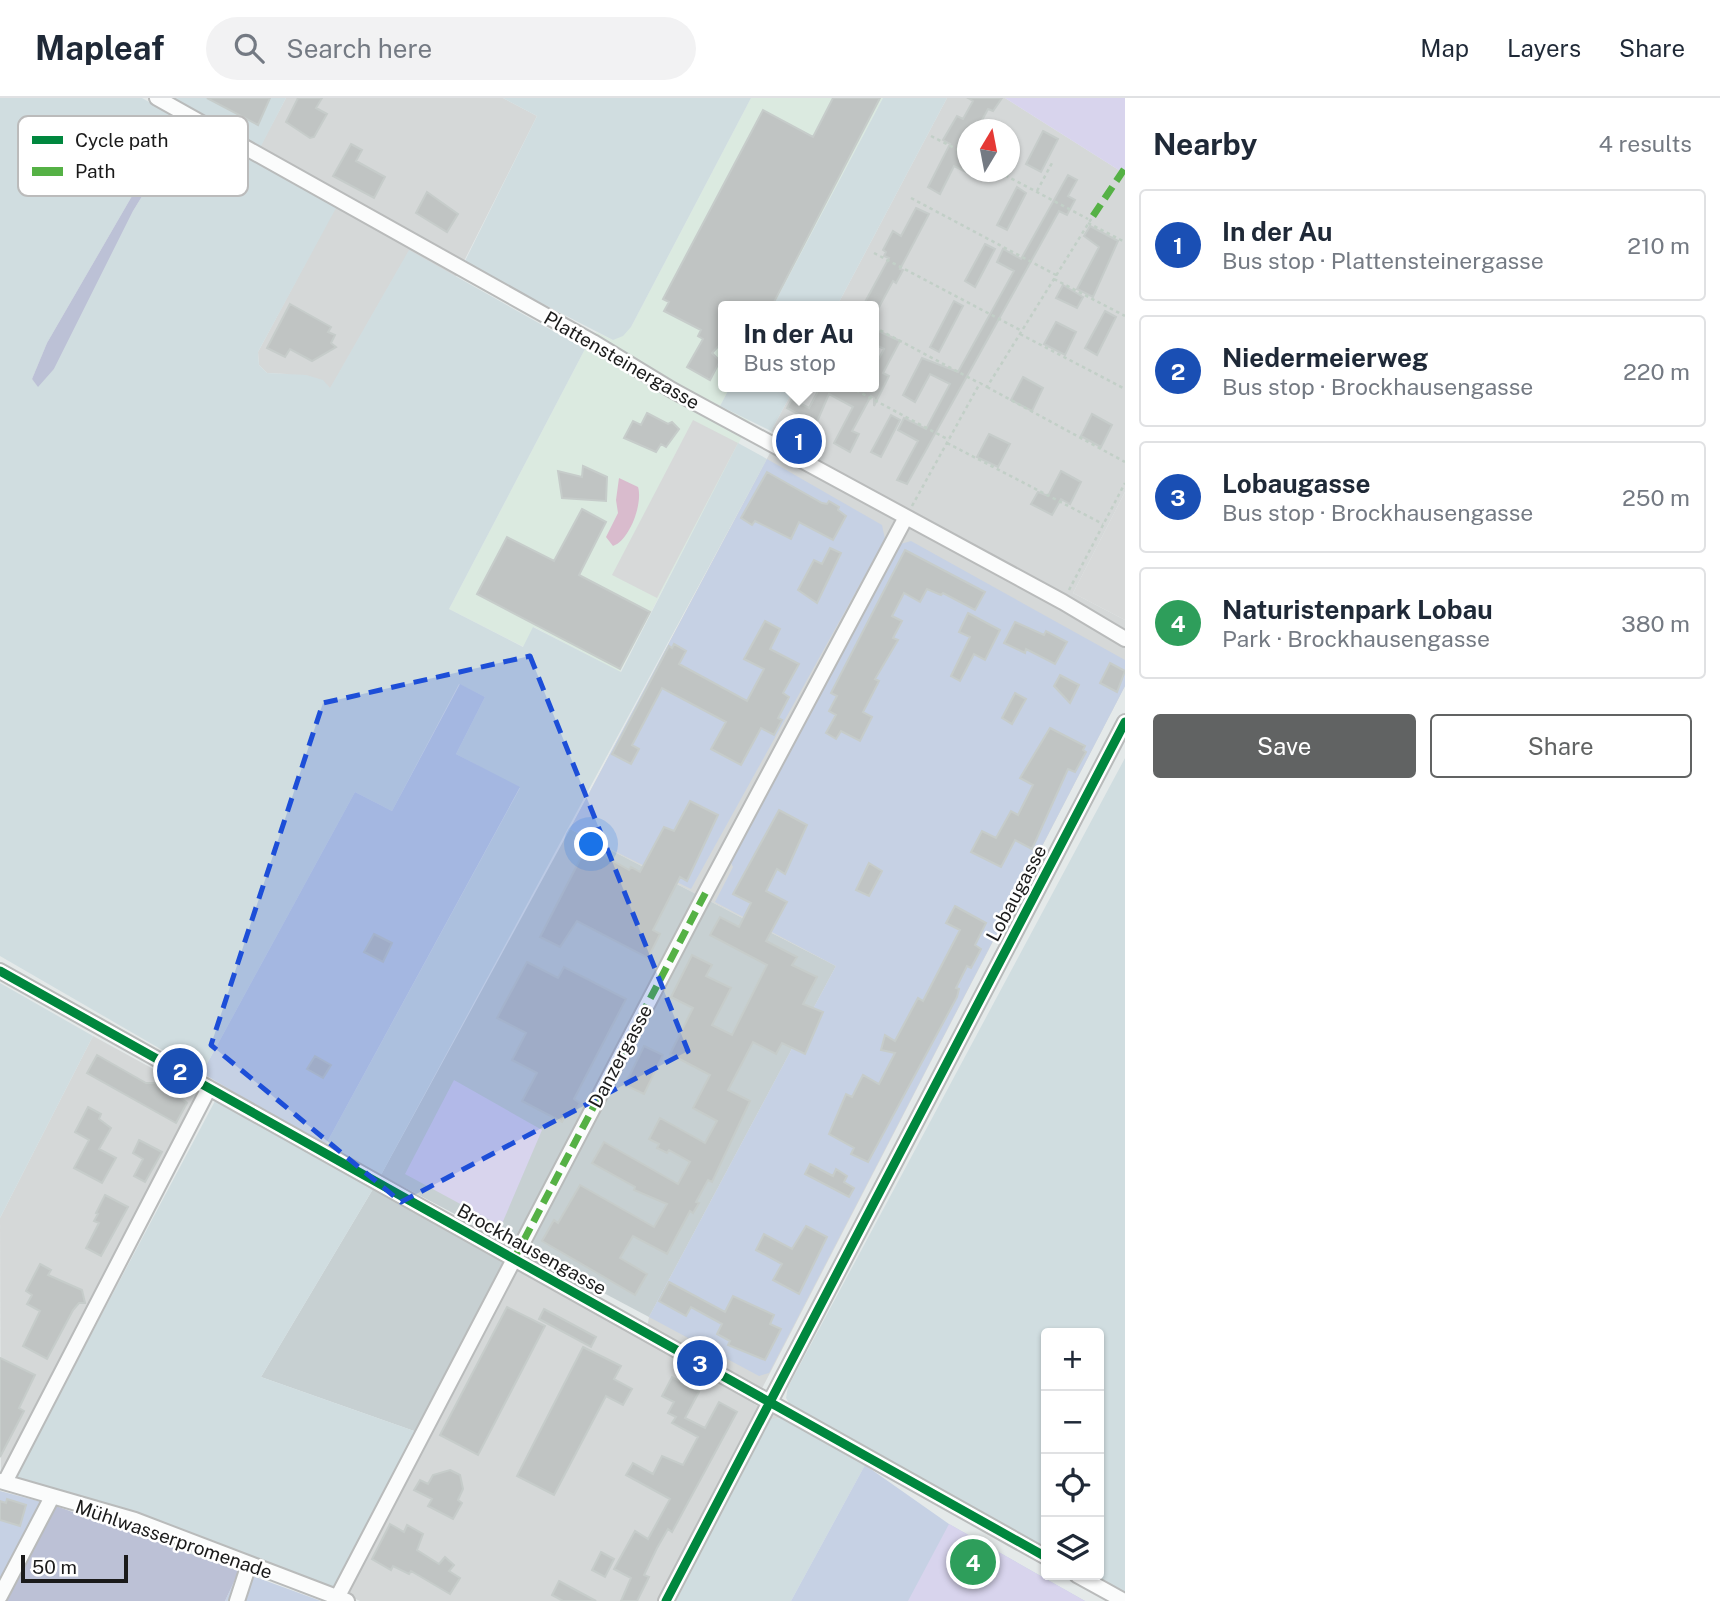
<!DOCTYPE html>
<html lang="en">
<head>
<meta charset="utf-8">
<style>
	body { margin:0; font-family:"Public Sans",sans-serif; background:#f2f2f3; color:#1f2937 }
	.controls { position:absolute; right:21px; bottom:21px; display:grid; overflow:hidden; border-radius:7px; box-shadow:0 2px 5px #0004 }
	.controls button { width:63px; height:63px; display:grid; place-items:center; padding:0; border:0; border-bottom:2px solid #e0e1e3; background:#fff; color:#1f2937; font:35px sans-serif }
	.compass { position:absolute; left:957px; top:21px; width:63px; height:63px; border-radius:50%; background:#fff; box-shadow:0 2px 5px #0004; rotate:10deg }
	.scale { position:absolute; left:21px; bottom:18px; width:107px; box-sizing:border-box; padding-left:7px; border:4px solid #1b1b1b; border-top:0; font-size:19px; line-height:24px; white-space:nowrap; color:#1b1b1b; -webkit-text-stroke:5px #fff; paint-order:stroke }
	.you { position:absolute; left:592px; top:747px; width:24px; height:24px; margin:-18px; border:5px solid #fff; border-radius:50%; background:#1a73e8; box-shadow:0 0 0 10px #1a73e833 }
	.badge { display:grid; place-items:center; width:46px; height:46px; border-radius:50%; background:#616363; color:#fff; font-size:23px; font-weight:700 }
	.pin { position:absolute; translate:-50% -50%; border:4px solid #fff; box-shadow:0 2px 7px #0006 }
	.popup { position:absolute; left:718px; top:203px; width:161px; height:91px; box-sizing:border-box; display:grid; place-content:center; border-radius:7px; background:#fff; filter:drop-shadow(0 2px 5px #0005); font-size:23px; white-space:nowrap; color:#747a83 }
	.popup b { font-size:26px; color:#1f2937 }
	.popup::after { content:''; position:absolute; left:50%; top:100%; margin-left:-14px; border:14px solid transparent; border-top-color:#fff }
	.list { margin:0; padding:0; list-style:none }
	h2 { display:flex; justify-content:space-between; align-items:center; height:91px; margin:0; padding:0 28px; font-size:30px }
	h2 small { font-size:23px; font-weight:400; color:#747a83 }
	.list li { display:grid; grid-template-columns:46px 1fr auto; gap:21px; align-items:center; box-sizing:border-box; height:112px; margin:0 14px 14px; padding:0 14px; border:2px solid #e0e1e3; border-radius:7px }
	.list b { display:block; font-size:26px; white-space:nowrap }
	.list p { margin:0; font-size:23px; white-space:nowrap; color:#747a83 }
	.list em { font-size:23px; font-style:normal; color:#747a83 }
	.actions { display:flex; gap:14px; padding:21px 28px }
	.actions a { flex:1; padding:16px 0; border:2px solid #616363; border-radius:7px; text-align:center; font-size:24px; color:#616363 }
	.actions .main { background:#616363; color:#fff }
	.icon { flex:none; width:38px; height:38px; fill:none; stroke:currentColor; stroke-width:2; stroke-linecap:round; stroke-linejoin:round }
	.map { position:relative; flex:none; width:1125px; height:1503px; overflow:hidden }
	header { display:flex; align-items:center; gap:42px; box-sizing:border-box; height:98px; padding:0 35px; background:#fff; border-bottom:2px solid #e0e1e3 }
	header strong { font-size:33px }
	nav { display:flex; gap:38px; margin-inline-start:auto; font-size:24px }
	.search { width:490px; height:63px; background:#f2f2f3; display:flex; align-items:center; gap:18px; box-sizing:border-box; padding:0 24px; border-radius:38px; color:#747a83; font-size:26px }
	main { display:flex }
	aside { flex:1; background:#fff }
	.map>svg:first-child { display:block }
	.residential { fill:#d5d8d8; fill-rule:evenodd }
	.commercial { fill:#dbeae0 }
	.construction { fill:#c7d0d2 }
	.farmland { fill:#d0dde0; fill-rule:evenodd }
	.grass { fill:#c6d1e4 }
	.forest { fill:#bcc1d6 }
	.park { fill:#d8d4ed }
	.parking { fill:#d7d9d9 }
	.water { fill:#d9bbcd }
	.building { fill:#c0c4c3; stroke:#c6ccca; stroke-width:2 }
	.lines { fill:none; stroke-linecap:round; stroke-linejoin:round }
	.street-casing { stroke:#b9bbbb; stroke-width:18 }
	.path { stroke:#c2cfc7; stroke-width:2.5; stroke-dasharray:3.5 3.5; stroke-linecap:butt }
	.street { stroke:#fbfcfc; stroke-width:14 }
	.quiet { stroke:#55b145; stroke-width:7; stroke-dasharray:14 7; stroke-linecap:butt }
	.cycleway-casing { stroke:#fff; stroke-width:13 }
	.cycleway { stroke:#00873e; stroke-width:9 }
	.marked { fill:#1d4ed8; fill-opacity:0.2; stroke:#1d4ed8; stroke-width:5; stroke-dasharray:14 9; stroke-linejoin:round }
	.labels { text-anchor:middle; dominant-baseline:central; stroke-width:5; stroke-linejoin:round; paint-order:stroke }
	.street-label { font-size:19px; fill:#1b1b1b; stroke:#fff }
	.key { fill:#fff; stroke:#bbb; stroke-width:2 }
	.key-label { font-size:19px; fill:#1b1b1b }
</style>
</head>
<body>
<header>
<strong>Mapleaf</strong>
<div class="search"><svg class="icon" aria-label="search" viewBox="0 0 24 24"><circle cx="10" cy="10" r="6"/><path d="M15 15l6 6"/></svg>Search here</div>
<nav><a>Map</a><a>Layers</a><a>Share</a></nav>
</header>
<main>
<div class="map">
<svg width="1125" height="1503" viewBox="0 0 1125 1503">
	<rect width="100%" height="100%" fill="#e4e9e9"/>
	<path class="residential" d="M286,0H503L537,18L456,179L409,153L330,291L286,276L267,275L259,267L258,254L335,110L253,62Z
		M947,0H1005L1125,76V394L1073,495L1125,522V588L754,1306L780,1320L770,1322L675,1503H360L335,1491L515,1168L645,1241L649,1219L836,868L570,731L779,338L771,333L795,289H874V208H837ZM968,32H1010V74H968Z
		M93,938L199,996L1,1375L0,1120Z"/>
	<path class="commercial" d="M751,0H883L773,208H724V289H730L720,308L750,323L620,574L534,529L524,549L449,511L585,251L596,234L613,242L631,229Z"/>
	<path class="construction" d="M570,731L836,868L649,1219L381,1077Z
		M373,1091L504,1164L417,1334L261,1279Z"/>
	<path class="farmland" d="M0,0H142L336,110L258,254L259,267L267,275L306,277L323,282L330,290L409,152L585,251L449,511L523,549L533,529L621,574L738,345L767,361L381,1077L325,1048L520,690L456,656L485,599L459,586L392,713L355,694L202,975L0,858ZM154,60L155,77L133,113L54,271L38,288L32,281L47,245Z
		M170,0H286L260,50Z
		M503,0H751L631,229L623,238L613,242L464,165L537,18Z
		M883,0H947L837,208H773Z
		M730,289H795L771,333L720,308Z
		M1125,660V1498L1087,1477H1099V1235H1046V1454L792,1310L786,1300L788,1289Z
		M0,885L93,938L0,1120Z
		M215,1003L373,1091L261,1279L417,1334L335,1491L112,1409L15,1380Z
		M780,1320L865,1367L791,1503H676L770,1321Z"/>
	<path class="grass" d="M767,361L882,427L885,441L691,791L570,731Z
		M911,443L1125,562V588L769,1275L759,1278L649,1219L836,868L715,804L733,769L730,763L897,447Z
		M460,586L485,599L456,656L520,689L325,1048L202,975L355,694L392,713Z
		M865,1367L949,1426L1085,1503H791Z
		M0,1393L53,1407L0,1503Z
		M239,1473L321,1503H225Z"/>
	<path class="forest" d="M154,60H161L155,77L133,113L54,271L38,289L32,281L47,245Z
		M53,1407L239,1473L225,1503H2Z"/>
	<path class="park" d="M1005,0H1125V76Z
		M454,982L542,1032L501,1128L405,1076Z
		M949,1426L1085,1503H908Z"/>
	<path class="parking" d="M693,322L738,345L657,500L612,477Z
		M1125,394V522L1073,495Z"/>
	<path class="water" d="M619,380L638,389C643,405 630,442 613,448L606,439L618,415L616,402Z"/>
	<path class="building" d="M207,0H270L258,27Z
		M298,0H322L316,10L327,16L314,39L310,40L286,24Z
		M833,0H880L772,208H724V242L712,255L720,263L710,282L687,269L703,241L698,238L701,232L664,213L669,204L663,201L763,12L813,39Z
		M968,0H1002L993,13L988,11L980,26L977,24L973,32H968V75L954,68L940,96L928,89L950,46L943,42L957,18L963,21L973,3Z
		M1043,33L1058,41L1041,74L1026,66Z
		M351,46L362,52L356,63L385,79L374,100L333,78Z
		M1068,77L1077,82L1068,98L1075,102L1067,117L1059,113L907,386L897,382L918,343L898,332L904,320L926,331L950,286L930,276L915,304L903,297L922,260L958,274L1014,173L997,164L1003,151L1021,161Z
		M1017,89L1026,95L1007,132L997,127Z
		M427,94L458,116L447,134L416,115Z
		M916,110L929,116L900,171L903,172L896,185L893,183L878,211L865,204L889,160L884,158L886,154L883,152L893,133L901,138Z
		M1090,128L1118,143L1093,199L1077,191L1099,149L1084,138Z
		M985,146L995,151L975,189L965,183Z
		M1063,187L1083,199L1077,210L1056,200Z
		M954,203L963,208L939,254L930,249Z
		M290,206L331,229L328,234L335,237L331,245L336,249L312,263L290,251L285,259L267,250Z
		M1105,213L1116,219L1097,257L1085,250Z
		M1056,224L1076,234L1065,257L1044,246Z
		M874,231L900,243L883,275L889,278L874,308V300L871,298L852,333L859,336L850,354L834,345L853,309L829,296L816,326L787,310L792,301L809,310L819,291L815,289H874V270L884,251L874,246Z
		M1023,279L1043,290L1032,313L1011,302Z
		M647,315L668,326L672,324L679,331L666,349L661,346L656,354L624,340L633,323L641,327Z
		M1092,316L1112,327L1101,349L1081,338Z
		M891,317L900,322L881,359L871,354Z
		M989,336L1010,346L998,369L977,359Z
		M583,368L607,379L606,403L562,400L558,373L582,379Z
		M1061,373L1081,384L1070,406L1061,401L1052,417L1031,406L1038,394L1048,398Z
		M767,374L822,405L827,406L829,403L839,409L838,412L846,418L833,442L799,424L791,441L755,423L752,427L741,420Z
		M582,411L606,424L579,477L650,514L620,571L477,496L507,439L554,463Z
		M830,450L841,455L817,505L798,492L814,462L822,466Z
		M905,452L985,494L975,512L943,495L941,497L927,491L920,504L904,495L892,518L902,523L893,540L898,542L875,581L879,583L863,614L872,619L860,643L841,633L836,641L826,635L836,617L829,613L837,598L831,595Z
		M968,515L1000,532L985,562L974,556L960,583L951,578L970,539L959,534Z
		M765,523L780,531L770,551L799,566L783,595L789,599L778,620L782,622L774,637L761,630L741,667L711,651L726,624L662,590L632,647L639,651L631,666L612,656L669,548L672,550L674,546L686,553L679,566L747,603L764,571L744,561Z
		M1015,524L1044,537L1046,533L1067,544L1055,566L1026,551L1025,555L1004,545Z
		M1110,565L1125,573L1117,594L1100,585Z
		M1060,577L1079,587L1070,605L1054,588Z
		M1015,595L1026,601L1012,626L1002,620Z
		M1050,630L1085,648L1083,652L1086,654L1075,674L1068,671L1032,751L1015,742L1001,769L971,754L982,733L996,740L1011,713L1018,717L1033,687L1020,680Z
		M690,703L718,717L687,783L680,779L653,832L660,836L648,860L577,823L560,849L540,839L587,748L629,772L631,769L640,774L664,729L674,733Z
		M779,712L807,727L785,776L777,771L766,793L787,804L766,843L797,859L792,867L817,879L803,906L823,914L805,956L782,945L776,956L753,944L728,992L750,1003L712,1084L708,1082L696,1104L699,1105L693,1115L690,1113L667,1156L633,1138L620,1160L647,1176L635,1197L542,1143L554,1122L558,1125L580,1087L654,1129L667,1106L634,1092L635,1089L592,1065L604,1044L678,1086L690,1064L669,1052L667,1055L657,1050L659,1046L649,1041L660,1020L705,1045L717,1023L693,1010L710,977L670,956L693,910L671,899L692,857L712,867L706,878L731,890L712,927L732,937L767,867L710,837L720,819L739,829L751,805L733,796Z
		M869,765L882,773L869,798L856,792Z
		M955,808L986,825L975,847L981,851L971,870L967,868L956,890L959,891L957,899L868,1064L851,1056L854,1050L829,1036L846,996L852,999L863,977L879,986L895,955L881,952L885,937L895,943L918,900L923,903L960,832L946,825Z
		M374,836L392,845L383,864L364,854Z
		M527,864L558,880L564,869L626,901L574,1001L580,1005L574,1016L568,1013L562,1024L522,1003L537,975L512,962L526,935L497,920Z
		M644,948L663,957L644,996L625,987Z
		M97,957L146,985H155L181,1000L187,1005L176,1025L87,975Z
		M315,958L331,967L323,980L307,971Z
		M88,1009L101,1016L99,1021L111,1030L99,1051L116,1060L102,1085L74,1070L89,1042L75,1034Z
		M139,1042L162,1054L145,1084L134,1078L143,1061L133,1055Z
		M810,1066L833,1078L836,1071L847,1078L844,1084L854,1090L849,1099L805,1076Z
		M105,1097L128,1109L101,1158L86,1150L99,1125L94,1123L98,1116L96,1115Z
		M806,1128L827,1139L799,1196L773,1182L782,1166L756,1152L764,1136L792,1151Z
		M40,1166L51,1172L48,1177L82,1192L85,1205H79L73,1212L47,1261L23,1248L40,1213L27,1206L32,1197L26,1193Z
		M669,1184L725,1214L733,1198L774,1217L770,1226L781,1231L765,1262L728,1247L730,1243L717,1236L722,1226L691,1209L686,1218L659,1203Z
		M507,1209L545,1228L478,1357L440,1337Z
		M544,1211L596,1239L591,1249L539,1221Z
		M583,1249L621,1268L614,1281L632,1291L623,1307L606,1298L554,1397L517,1378Z
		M0,1260L35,1277L19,1310L24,1313L0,1359Z
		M672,1279L699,1294L685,1320L705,1330L719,1304L737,1314L672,1434L668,1431L657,1450L644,1477L649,1479L637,1503H621L631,1480L614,1471L635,1433L648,1441L670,1401L626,1377L633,1365L653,1376L662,1358L683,1367L698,1339L672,1325L676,1319L668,1315L674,1304L662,1298Z
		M450,1372L460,1377L463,1391L458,1402L462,1405L453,1421L428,1408L432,1401L414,1392L420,1382L428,1386L433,1377Z
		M7,1401L26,1407L20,1428L0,1422V1403L6,1405Z
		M390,1426L404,1434L407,1427L423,1436L417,1452L439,1466L445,1459L454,1467L449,1473L460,1480L450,1496L411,1473L409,1476L393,1468L391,1472L372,1461Z
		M601,1454L614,1461L605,1479L592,1472Z
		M559,1483L596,1503H563L552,1497Z"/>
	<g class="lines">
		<defs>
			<path id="street" d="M157,0L593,244L672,292L1063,504L1125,541
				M0,873L1046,1459
				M0,1383L135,1422L347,1503
				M5,1384L209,990
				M1077,1477L1124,1503
				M0,1498L52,1399
				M338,1498L707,792L906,419
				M237,1503L249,1466
				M666,1503L1125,624"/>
		</defs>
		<use href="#street" class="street-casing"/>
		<path class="path" d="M979,32L982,25
			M931,38L968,57
			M999,74L1088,121
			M1037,93L1052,65
			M911,100L1056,177
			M1088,125L1125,144
			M874,155L1022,233
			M1054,181L1125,218
			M874,229L979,285
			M1020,236L1125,291
			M850,289L949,342
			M987,289L1125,364
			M947,345L1103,426
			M912,408L980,285L987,289L1093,118
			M1069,492L1125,385"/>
		<use href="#street" class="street"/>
		<path class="quiet" d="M1093,118L1125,70
			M514,1161L707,792"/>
		<defs>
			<path id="cycleway" d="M0,873L1046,1459
				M666,1503L1125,624"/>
		</defs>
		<use href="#cycleway" class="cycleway-casing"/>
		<use href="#cycleway" class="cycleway"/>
	</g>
	<path class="marked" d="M530,558L688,953L401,1104L211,947L323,605Z"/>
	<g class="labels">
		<g class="street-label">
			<text transform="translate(622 262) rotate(30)">Plattensteinergasse</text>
			<text transform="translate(1016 795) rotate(-62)">Lobaugasse</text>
			<text transform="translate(620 958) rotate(-62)">Danzergasse</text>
			<text transform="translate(532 1151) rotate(29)">Brockhausengasse</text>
			<text transform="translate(174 1441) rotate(19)">Mühlwasserpromenade</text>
		</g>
	</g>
	<rect x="18" y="18" width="230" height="80" rx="10" class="key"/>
	<rect x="32" y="38" width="31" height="8" fill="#00873e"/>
	<rect x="32" y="69" width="31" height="9" fill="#55b145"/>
	<g class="key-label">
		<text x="75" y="49">Cycle path</text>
		<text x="75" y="80">Path</text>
	</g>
</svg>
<div class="controls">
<button>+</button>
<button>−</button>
<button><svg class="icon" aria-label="locate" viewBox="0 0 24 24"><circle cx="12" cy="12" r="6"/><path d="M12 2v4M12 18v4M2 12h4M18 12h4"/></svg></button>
<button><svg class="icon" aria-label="layers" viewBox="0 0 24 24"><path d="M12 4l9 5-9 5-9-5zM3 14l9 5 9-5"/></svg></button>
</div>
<svg class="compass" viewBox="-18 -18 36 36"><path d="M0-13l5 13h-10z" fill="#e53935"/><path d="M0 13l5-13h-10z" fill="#747a83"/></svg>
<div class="scale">50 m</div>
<div class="you"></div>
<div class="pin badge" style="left:799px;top:343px;background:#1a4fb4">1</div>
<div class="popup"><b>In der Au</b>Bus stop</div>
<div class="pin badge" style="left:180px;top:973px;background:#1a4fb4">2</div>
<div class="pin badge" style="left:700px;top:1265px;background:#1a4fb4">3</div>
<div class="pin badge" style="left:973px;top:1464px;background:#2e9e5b">4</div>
</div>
<aside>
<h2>Nearby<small>4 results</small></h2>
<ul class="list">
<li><span class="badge" style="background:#1a4fb4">1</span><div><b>In der Au</b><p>Bus stop · Plattensteinergasse</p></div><em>210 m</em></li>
<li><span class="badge" style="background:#1a4fb4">2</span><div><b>Niedermeierweg</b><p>Bus stop · Brockhausengasse</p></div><em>220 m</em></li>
<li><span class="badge" style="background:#1a4fb4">3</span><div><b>Lobaugasse</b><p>Bus stop · Brockhausengasse</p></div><em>250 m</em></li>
<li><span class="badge" style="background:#2e9e5b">4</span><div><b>Naturistenpark Lobau</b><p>Park · Brockhausengasse</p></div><em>380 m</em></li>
</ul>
<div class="actions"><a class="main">Save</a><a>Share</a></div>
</aside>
</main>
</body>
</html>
